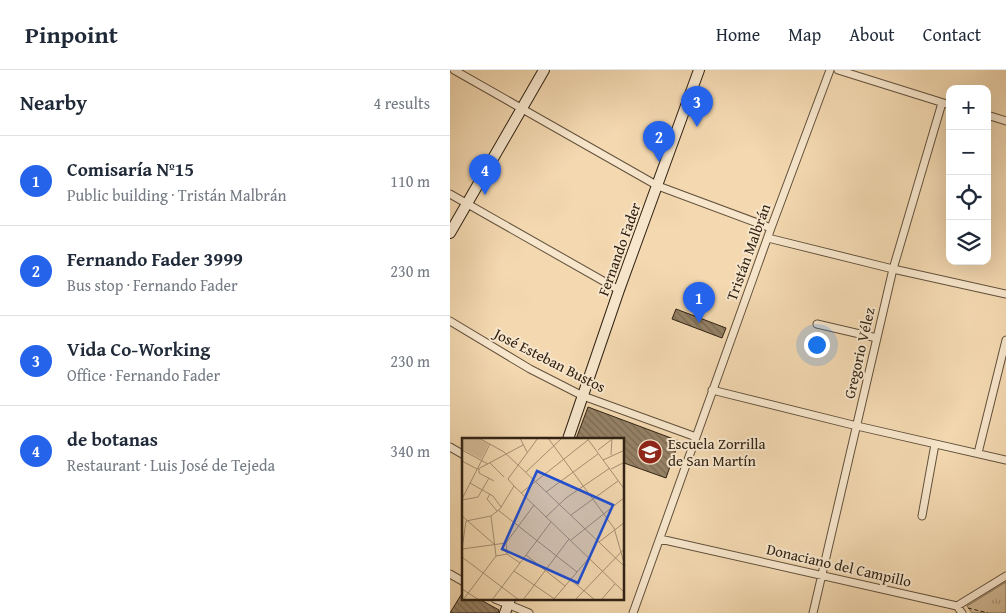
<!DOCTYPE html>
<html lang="en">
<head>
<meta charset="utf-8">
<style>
	body { margin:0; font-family:"Gentium Book Plus",serif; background:#f6f6f7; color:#1f2937 }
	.controls { position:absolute; right:15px; top:15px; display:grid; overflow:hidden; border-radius:10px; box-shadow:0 5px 20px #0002 }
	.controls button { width:45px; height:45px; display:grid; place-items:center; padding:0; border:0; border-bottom:1px solid #e0e1e3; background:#fff; color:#1f2937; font:25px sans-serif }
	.you { position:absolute; left:366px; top:274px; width:18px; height:18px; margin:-12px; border:4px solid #fff; border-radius:50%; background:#1a73e8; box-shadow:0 0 0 8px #1a73e833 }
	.badge { display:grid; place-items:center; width:32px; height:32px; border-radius:50%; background:#2563eb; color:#fff; font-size:16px; font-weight:700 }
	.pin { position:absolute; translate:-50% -41px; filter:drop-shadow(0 1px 2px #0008) }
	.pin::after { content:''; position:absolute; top:26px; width:18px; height:15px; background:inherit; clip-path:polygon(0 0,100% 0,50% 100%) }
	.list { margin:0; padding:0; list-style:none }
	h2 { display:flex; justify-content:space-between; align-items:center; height:65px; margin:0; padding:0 20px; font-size:21px }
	h2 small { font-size:16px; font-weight:400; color:#747a83 }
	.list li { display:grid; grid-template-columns:32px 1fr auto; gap:15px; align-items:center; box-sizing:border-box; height:90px; padding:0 20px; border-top:1px solid #e0e1e3 }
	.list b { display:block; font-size:19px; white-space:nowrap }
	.list p { margin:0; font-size:16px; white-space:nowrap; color:#747a83 }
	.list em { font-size:16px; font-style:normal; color:#747a83 }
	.icon { flex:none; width:28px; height:28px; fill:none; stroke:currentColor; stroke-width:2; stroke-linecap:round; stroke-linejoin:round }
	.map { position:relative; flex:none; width:556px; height:543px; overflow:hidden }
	header { display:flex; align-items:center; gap:30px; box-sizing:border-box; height:70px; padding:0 25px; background:#fff; border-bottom:1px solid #e0e1e3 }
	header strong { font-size:24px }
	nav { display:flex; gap:28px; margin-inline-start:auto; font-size:18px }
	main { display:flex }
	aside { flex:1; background:#fff }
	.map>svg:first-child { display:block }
	.park { fill:url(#park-tufts); stroke:#816e54 }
	.building { fill:url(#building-back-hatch); stroke:#302214 }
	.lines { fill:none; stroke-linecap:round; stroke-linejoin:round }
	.street-casing { stroke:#61503b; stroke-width:9 }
	.secondary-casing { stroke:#302214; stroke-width:12 }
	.path { stroke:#302214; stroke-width:1; stroke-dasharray:4 2.5; stroke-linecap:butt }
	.street { stroke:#f7e6cc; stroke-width:7 }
	.secondary { stroke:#f7e6cc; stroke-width:10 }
	.labels { text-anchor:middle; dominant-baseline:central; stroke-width:4; stroke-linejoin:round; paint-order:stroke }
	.street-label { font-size:15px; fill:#302214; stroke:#f7e6cc }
	.poi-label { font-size:15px; fill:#302214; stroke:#f7e6cc; text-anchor:start }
	.inset-road { fill:none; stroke:#a58f72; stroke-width:1 }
	.view { fill:#1d4ed8; fill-opacity:0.15; stroke:#1d4ed8; stroke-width:2.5 }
	.inset-edge { fill:none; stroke:#302214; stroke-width:2.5 }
</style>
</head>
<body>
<header>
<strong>Pinpoint</strong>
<nav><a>Home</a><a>Map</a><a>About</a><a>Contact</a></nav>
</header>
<main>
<aside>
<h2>Nearby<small>4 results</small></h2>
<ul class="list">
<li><span class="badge">1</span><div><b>Comisaría Nº15</b><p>Public building · Tristán Malbrán</p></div><em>110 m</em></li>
<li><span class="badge">2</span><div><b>Fernando Fader 3999</b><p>Bus stop · Fernando Fader</p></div><em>230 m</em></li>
<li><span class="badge">3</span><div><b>Vida Co-Working</b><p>Office · Fernando Fader</p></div><em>230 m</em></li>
<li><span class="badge">4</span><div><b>de botanas</b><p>Restaurant · Luis José de Tejeda</p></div><em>340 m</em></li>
</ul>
</aside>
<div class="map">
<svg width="556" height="543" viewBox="0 0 556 543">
	<defs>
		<pattern id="park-tufts" width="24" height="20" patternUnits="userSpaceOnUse" patternTransform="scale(1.25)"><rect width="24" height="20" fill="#d2b995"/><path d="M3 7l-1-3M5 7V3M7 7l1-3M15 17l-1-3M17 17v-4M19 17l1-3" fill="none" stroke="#ab9678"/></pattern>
		<pattern id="building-back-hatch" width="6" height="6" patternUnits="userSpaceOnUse" patternTransform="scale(1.25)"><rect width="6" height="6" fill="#958165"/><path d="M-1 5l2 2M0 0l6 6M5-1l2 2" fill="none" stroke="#7a6952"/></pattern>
	</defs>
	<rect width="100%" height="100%" fill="#f3d8b0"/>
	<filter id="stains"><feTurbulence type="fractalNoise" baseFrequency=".004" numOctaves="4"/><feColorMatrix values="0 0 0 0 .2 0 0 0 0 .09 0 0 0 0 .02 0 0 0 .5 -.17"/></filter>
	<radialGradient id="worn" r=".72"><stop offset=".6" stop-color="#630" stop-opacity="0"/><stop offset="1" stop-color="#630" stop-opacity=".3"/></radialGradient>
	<path class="park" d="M556,512V543H522L517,536Z"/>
	<path class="building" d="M226,239L276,258L272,268L222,249Z
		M138,337L229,371L216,408L174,393V369H126Z
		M14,520V529H29L49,540L48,543H0Z"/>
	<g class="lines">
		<defs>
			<path id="street" d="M4,0L208,116L321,158
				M388,0L500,35
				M537,45L556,51
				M0,124L169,220
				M318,168L443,199L556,224
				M0,251L80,299L133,326L246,367
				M367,254L427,268
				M262,320L407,356L556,390
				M0,377L14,385
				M528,383L556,270
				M472,446L485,374
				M210,469L507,536L556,506
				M0,504L14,512
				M45,529L79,543
				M507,536L512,543
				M183,543L321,158L380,0
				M363,543L443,199L492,33"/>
			<path id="secondary" d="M0,163L94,0
				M118,369L169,220L249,0
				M55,543L60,529"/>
		</defs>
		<use href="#street" class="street-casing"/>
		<use href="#secondary" class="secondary-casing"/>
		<path class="path" d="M518,538L538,543"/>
		<use href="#street" class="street"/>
		<use href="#secondary" class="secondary"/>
	</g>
	<defs>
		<symbol id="school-disc" viewBox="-11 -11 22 22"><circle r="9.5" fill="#8f2418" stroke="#f7e6cc"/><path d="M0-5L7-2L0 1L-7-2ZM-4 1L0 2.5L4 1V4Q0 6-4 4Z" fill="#fff"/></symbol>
	</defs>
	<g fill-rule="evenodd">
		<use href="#school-disc" x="186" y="368" width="28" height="28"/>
	</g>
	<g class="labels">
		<g class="street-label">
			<text transform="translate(169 179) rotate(-70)">Fernando Fader</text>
			<text transform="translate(298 182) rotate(-70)">Tristán Malbrán</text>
			<text transform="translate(409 283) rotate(-77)">Gregorio Vélez</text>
			<text transform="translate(100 290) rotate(27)">José Esteban Bustos</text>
			<text transform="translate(389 495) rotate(13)">Donaciano del Campillo</text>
		</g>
		<g class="poi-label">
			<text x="218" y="373">Escuela Zorrilla<tspan x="218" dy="17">de San Martín</tspan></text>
		</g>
	</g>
	<g transform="translate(12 368)">
		<rect width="162" height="162" fill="#f3d8b0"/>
		<path d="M0,0H17L27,6L19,21L0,11Z" fill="#d2b995"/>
		<path class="inset-road" d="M17,0L42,14L56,27M58,0L65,14M86,0L152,90L163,128M125,0L163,52M0,12L26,26M136,12L149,2M149,17L150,0M141,22L163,12M0,23L15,31M28,25L42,39M56,27L162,128M16,31L61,7M17,31V35L32,43M149,31L163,24M64,34L100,0M8,45L31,58L39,69M52,48L163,155M84,54L136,16M59,55L126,2M28,56L25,61L35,73M0,61L28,6M0,62L16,59L27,40M36,72L115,134M109,77L156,43M0,78L32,106M29,78L34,118M84,79L104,60L148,30M109,102L163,59M137,104L163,84M0,111L44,105M0,111L4,83L29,78L38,71L52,48L46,41L76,0M45,116L58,125M64,117L103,148M0,119L57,162M52,133L94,162M109,142L133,162M0,151L17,162M92,161L127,120M1,162L34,118L45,116L44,105L72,67M30,162L89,84M61,162L107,101M113,162L163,110M139,162L153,146"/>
		<path class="view" d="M75,33L151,67L116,145L40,111Z"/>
		<rect width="162" height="162" class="inset-edge"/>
	</g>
	<rect width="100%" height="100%" filter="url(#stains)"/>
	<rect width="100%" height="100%" fill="url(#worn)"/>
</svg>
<div class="controls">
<button>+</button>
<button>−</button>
<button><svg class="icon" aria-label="locate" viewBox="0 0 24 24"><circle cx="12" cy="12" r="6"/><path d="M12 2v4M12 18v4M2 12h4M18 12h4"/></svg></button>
<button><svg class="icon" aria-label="layers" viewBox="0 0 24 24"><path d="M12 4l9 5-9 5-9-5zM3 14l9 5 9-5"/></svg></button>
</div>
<div class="you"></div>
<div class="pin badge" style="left:249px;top:253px">1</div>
<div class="pin badge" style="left:209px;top:92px">2</div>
<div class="pin badge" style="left:247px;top:57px">3</div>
<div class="pin badge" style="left:35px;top:125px">4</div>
</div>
</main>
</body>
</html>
